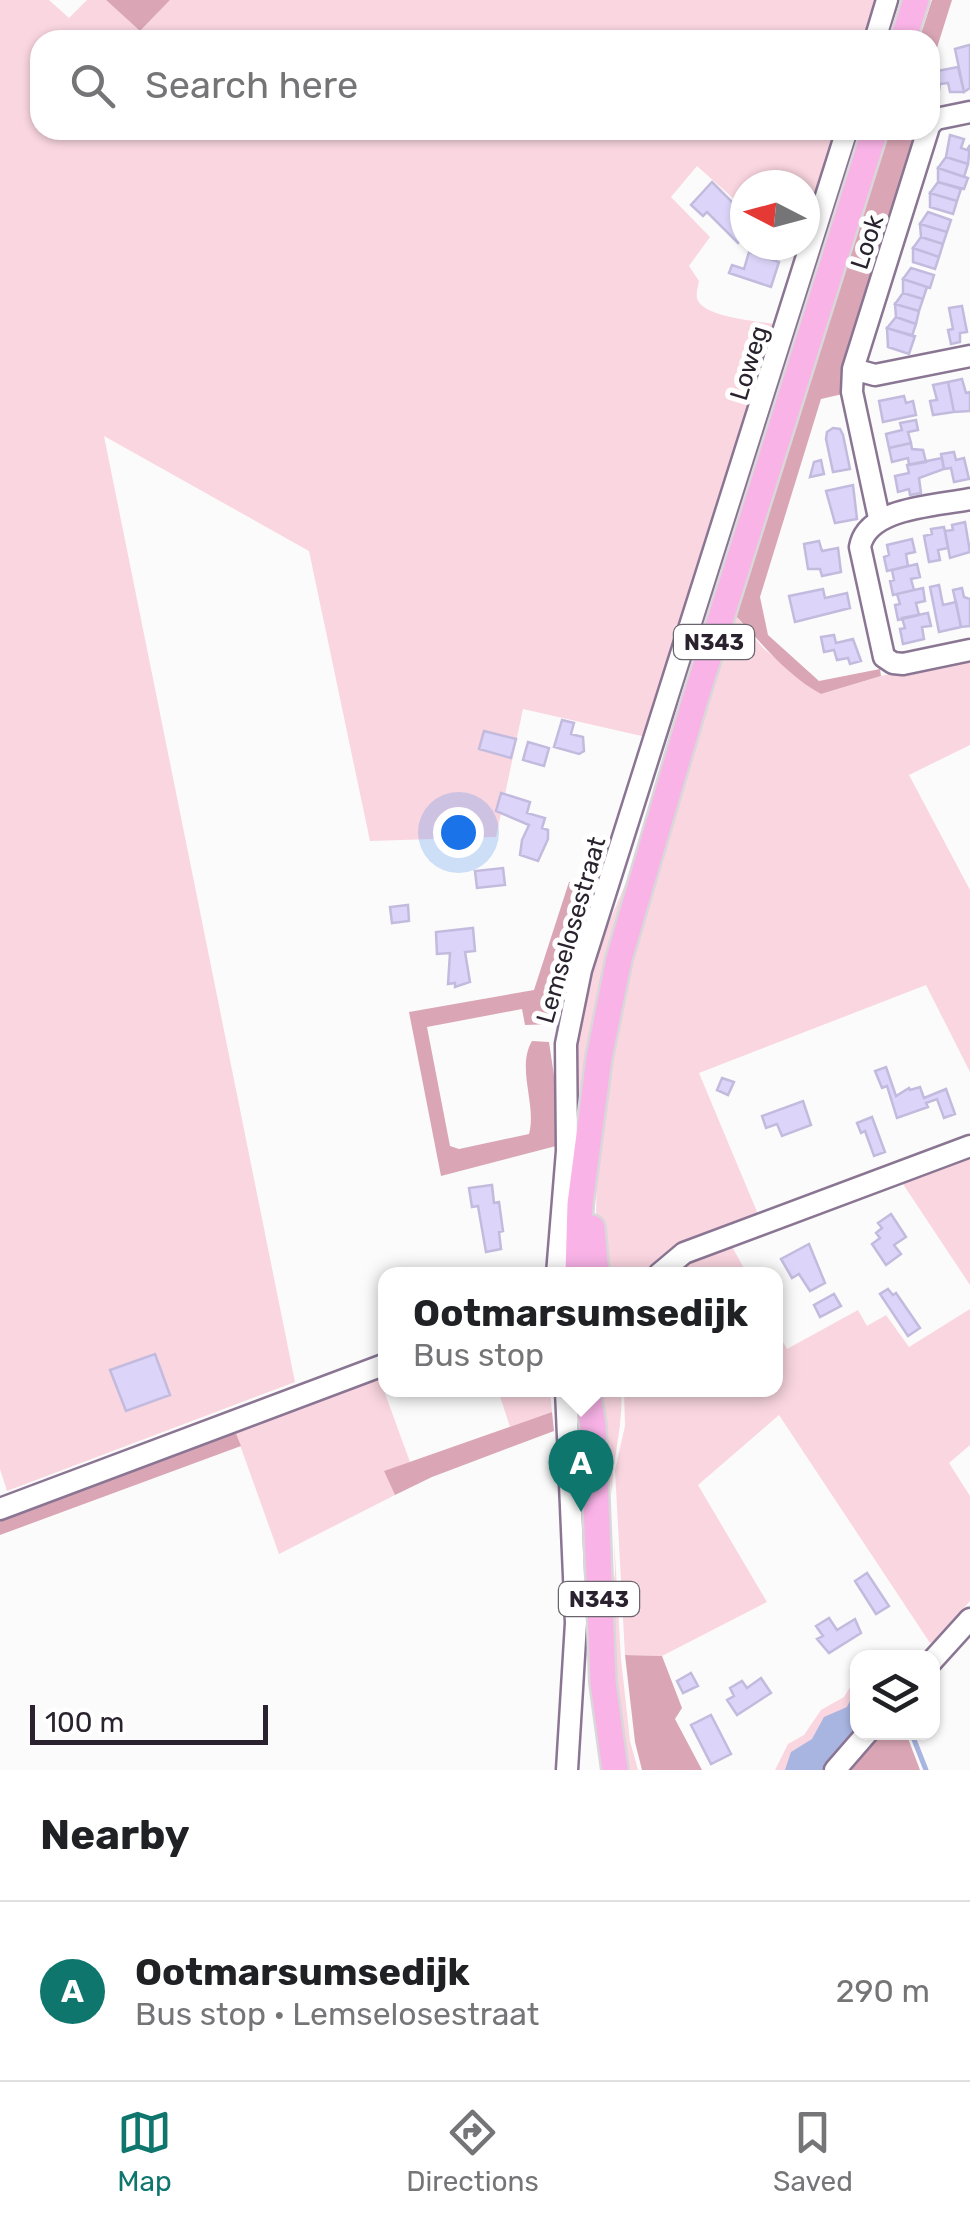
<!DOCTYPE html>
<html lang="en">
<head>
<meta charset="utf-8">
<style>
	body { margin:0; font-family:Rubik,sans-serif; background:#f2f2f2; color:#202124 }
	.controls { position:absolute; right:30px; bottom:30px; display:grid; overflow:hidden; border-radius:20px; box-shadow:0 2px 8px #0004 }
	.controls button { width:90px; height:90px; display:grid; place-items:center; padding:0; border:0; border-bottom:2px solid #e0e0e0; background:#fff; color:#202124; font:50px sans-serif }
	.compass { position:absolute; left:730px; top:170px; width:90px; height:90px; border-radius:50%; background:#fff; box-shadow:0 2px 8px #0004; rotate:276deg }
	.scale { position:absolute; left:30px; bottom:25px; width:238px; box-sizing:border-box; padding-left:10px; border:5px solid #2a222e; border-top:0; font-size:28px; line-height:35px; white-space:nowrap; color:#2a222e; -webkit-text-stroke:8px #fff; paint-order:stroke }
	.you { position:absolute; left:458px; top:832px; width:35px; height:35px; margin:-25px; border:8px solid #fff; border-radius:50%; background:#1a73e8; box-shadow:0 0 0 15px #1a73e833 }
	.badge { display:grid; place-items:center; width:65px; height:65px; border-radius:50%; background:#0f766e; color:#fff; font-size:32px; font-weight:700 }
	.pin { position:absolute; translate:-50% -82px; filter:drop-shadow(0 2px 5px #0008) }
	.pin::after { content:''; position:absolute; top:52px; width:35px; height:30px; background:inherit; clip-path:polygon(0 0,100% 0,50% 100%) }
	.popup { position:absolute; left:378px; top:1267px; width:405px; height:130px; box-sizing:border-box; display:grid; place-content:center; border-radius:20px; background:#fff; filter:drop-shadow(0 2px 8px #0005); font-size:32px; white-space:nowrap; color:#757577 }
	.popup b { font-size:38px; color:#202124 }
	.popup::after { content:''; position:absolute; left:50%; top:100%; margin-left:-20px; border:20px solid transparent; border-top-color:#fff }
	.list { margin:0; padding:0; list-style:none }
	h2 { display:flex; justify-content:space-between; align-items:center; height:130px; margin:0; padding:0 40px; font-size:42px }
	h2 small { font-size:32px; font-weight:400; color:#757577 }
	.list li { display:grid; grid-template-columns:65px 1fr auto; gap:30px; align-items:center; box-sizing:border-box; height:180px; padding:0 40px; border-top:2px solid #e0e0e0 }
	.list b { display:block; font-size:38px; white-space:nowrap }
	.list p { margin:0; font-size:32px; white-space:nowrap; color:#757577 }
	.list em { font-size:32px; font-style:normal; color:#757577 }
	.icon { flex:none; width:55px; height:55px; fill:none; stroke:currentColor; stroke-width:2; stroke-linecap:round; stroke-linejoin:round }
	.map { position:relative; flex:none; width:970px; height:1770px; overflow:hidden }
	.search { position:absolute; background:#fff; box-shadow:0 2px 8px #0004; left:30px; right:30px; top:30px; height:110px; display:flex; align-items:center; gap:25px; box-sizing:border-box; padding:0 35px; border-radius:30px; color:#757577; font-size:38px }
	.sheet { height:310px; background:#fff }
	nav { display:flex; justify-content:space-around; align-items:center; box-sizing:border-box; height:140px; border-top:2px solid #e0e0e0; background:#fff; font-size:28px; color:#757577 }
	nav a { display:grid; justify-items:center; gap:5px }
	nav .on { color:#0f766e }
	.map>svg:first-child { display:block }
	.green { fill:#fad6e0 }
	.forest { fill:#daa6b5 }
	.water { fill:#a9b5e1 }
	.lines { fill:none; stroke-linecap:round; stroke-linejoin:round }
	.stream { stroke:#a9b5e1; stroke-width:5 }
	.building { fill:#dcd5f9; stroke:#c3bbde; stroke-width:2.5 }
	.minor-casing { stroke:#8a7693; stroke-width:25 }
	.major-casing { stroke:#d9d7d9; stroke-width:30 }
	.minor { stroke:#fff; stroke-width:20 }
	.major { stroke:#f9b3e7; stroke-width:25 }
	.labels { text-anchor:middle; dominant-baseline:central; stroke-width:10; stroke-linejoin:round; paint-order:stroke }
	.shield { fill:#fff; stroke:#6a646d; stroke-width:2.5 }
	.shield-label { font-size:22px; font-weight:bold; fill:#2a222e }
	.street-label { font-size:25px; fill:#2a222e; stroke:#fff }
</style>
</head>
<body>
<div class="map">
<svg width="970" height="1770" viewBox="0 0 970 1770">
	<rect width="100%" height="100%" fill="#fbfbfb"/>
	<path class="green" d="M0,0H49L69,18L87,0H106L140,31L170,0H880L867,40H40V130H837L805,229V185H745V209L697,166L671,197L710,237L689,266L699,281C698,287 696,292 697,298C701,317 757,321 774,324L692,578L646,737L523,709L496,837L370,841L309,551L104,436L295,1382L7,1491L0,1469Z
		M732,612L764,649L821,694L881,676L970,656V745L909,775L970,890V1072L926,985L699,1073L760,1219L650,1274H600L596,1218L597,1158L622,980Z
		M632,868C606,956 581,1045 577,1137C576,1106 572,1074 574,1044C578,984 610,923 632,868Z
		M970,1151V1285L899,1178Z
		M729,1241L747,1274H666L672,1267Z
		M970,1309V1445L949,1463L970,1496V1601L934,1641L930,1643L779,1415L698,1485L767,1602L662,1656L625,1655L615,1470L625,1426L624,1390H776V1330L787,1349L858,1310L867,1326L886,1315L909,1347Z
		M379,1377L410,1462L385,1471L395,1495L279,1554L235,1431Z
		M498,1390H550L552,1412L510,1427Z
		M601,1390H621C624,1425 612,1458 612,1494L602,1425Z
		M614,1537L621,1659L630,1741L638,1770H624L608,1627L615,1572Z
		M857,1676L858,1732L831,1770H775L788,1744L804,1735L821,1710L844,1697Z"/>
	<path class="forest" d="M106,0H170L140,31Z
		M932,0H952L930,70V40H919Z
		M883,130H918L903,175L905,184L900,187L885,233L887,240L882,244L868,289L847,393L821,399L760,597L768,635L819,681L880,669L881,676L821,694C785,674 760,641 732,612Z
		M600,875L553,1024L525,1025L522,1009L427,1027L450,1146L459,1149L529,1134C537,1104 516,1068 532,1041L549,1042L559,1109L556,1146L441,1176L409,1012L534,990L569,882Z
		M552,1412L554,1431L432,1477L395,1495L384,1471Z
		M235,1431L241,1446L0,1535V1518Z
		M625,1655L662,1656L682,1708L675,1719L702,1770H642L635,1742Z
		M880,1732L906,1733L920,1770H848Z"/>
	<path class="water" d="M857,1687V1729L822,1770H785L791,1752L812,1739L824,1717L847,1707Z"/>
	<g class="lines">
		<path class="stream" d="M911,1732L926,1770"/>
	</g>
	<path class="building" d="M969,45H970V88L964,92L955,49Z
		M958,67L964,92H950L948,83L940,84L939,90L932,88L937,71Z
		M950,135L964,139L961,148L967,150L970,145L968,164L946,157Z
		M946,157L968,164L964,177L938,168Z
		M938,168L968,178L964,189L938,182Z
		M712,182L745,215V236L738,243L707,212L703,216L691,205Z
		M938,182L961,189L957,201L930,193Z
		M930,193L957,201L953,214L930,207Z
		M928,212L951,220L947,232L920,224Z
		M920,224L947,232L943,244L921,237Z
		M921,237L943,244L939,257L913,248Z
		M913,248L939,257L935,269L913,262Z
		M749,252L779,262L771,287L729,273L732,265L744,269Z
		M911,268L934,275L930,288L903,279Z
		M903,279L927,287L923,299L903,293Z
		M903,293L923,299L919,311L895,304Z
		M895,304L919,311L916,324L896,317Z
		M962,306L967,332L960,333V342L951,344L948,330L953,329L949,308Z
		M896,317L916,324L912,336L887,328Z
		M887,328L915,336L909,354L888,347Z
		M962,379L966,393L970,392V411L954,412L948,382Z
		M948,382L954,412L933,415L930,401L937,400L933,385Z
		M904,396L906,403L913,401L916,415L883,422L879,401Z
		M916,420L918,430L908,432L911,443L889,448L886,434L902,430L900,423Z
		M833,428L840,429L843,435L850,469L833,472L826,439L827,432Z
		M911,443L912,449L923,450L926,462L909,465L908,458L892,462L889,448Z
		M954,452L956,460L964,458L969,479L954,482L951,468L944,469L941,454Z
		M942,458L944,469L919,478L921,493L910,495L909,489L898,492L895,476L909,473L907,465Z
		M821,460L824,474L810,477L814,462Z
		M853,485L857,519L835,523L826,491Z
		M965,522L970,552L950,558L945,531L953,530L952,525Z
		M944,527L948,548L938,550L940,560L929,562L924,536L932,534L931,529Z
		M912,539L915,552L906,554L908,566L887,571L884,557L889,555L887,545Z
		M819,541L822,551L838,548L841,572L822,576L820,569H808L804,544Z
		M917,564L920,577L911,579L914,590L893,595L890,581L894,580L892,570Z
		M939,585L943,605L956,602L961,627L939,632L930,587Z
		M923,588L925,601L916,603L919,615L898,620L895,605L900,604L897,594Z
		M962,588L964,597L970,599V626L961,627L953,590Z
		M823,589L825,598L847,593L850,608L795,622L789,596Z
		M928,613L931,626L922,627L924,639L903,644L900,629L905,628L902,618Z
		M834,635L836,643L853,639L861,661L850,664L848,658L837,660L834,650L824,652L821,637Z
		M562,720L574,723L571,734L583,737L584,751L579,754L554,747Z
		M484,731L516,739L511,758L479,749Z
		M528,742L549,748L544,766L523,760Z
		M501,793L530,802L527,813L545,818L542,828L548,830V839L538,861L520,855L522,840L529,825L496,811Z
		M503,868L505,885L477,888L475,871Z
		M408,905L409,921L392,923L390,907Z
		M473,928L475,951L465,952L470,982L455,987V983L448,984L450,953L437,954L436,932Z
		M886,1067L896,1096L909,1088L910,1090L920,1087L924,1098L946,1089L955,1114L944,1118L937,1099L926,1103L928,1107L897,1118L887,1086L882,1088L875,1071Z
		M722,1078L734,1082L728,1095L717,1090Z
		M803,1101L811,1125L782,1136L777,1124L766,1128L762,1116Z
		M872,1117L885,1152L874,1156L865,1131L861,1133L857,1123Z
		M492,1185L494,1203L499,1202L503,1231L499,1232L501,1249L486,1252L478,1206L472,1207L469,1188Z
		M891,1214L906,1237L894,1245L901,1254L886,1265L872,1244L880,1238L876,1233L882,1228L878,1223Z
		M809,1244L825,1283L810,1291L799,1274L792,1278L781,1259Z
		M888,1289L893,1295L896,1293L920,1328L908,1336L880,1294Z
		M834,1294L841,1306L820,1317L814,1305Z
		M155,1354L170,1395L126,1411L110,1370Z
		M867,1573L889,1606L876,1614L855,1581Z
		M829,1618L837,1630L855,1619L861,1633L829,1653L817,1639L823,1636L816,1626Z
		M691,1673L698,1686L683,1693L677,1681Z
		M761,1678L771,1693L737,1715L727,1700L734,1696L730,1688L742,1681L747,1688Z
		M711,1715L731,1754L711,1764L691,1725Z"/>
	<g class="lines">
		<defs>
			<path id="minor" d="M875,40L887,0
				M930,125L936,119L970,112
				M853,369L928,130
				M970,499C936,506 867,507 860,547L884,657L893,663L903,664L970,650
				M879,518L852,392L853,369L875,375L970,356
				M557,1274L567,1151L566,1044L581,970L847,130
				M659,1274L684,1253L970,1146
				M566,1390L576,1623L567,1770
				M0,1509L386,1364
				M932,1661L970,1619
				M835,1770L868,1732"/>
			<path id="major" d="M903,40L916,0
				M592,1228L596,1274
				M578,1274L580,1204L599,1058L619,959L694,703L875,130
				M587,1390L593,1426L603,1682L615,1770"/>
		</defs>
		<use href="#minor" class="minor-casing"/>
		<use href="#major" class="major-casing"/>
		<use href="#minor" class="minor"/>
		<use href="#major" class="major"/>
	</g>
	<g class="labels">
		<g class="shield">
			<rect x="674" y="625" width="80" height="34" rx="8"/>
			<rect x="559" y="1582" width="80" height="34" rx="8"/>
		</g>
		<g class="shield-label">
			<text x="714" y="642">N343</text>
			<text x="599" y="1599">N343</text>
		</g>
		<g class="street-label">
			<text transform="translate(867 242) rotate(-72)">Look</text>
			<text transform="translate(749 363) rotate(-73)">Loweg</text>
			<text transform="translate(571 930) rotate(-74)">Lemselosestraat</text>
		</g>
	</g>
</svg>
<div class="controls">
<button><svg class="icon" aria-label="layers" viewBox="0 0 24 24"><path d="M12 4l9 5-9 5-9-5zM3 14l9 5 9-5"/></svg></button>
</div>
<svg class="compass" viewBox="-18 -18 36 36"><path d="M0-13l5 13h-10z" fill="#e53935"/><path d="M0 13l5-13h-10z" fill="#757577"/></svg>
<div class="scale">100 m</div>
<div class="you"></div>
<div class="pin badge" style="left:581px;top:1512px">A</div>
<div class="popup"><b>Ootmarsumsedijk</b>Bus stop</div>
<div class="search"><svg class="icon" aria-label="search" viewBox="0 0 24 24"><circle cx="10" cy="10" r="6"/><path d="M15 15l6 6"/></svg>Search here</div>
</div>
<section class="sheet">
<h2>Nearby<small></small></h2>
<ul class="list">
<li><span class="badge">A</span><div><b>Ootmarsumsedijk</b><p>Bus stop · Lemselosestraat</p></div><em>290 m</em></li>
</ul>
</section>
<nav>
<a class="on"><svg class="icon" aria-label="map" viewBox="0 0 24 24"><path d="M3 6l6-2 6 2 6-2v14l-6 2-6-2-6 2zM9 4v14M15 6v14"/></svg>Map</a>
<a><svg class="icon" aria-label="directions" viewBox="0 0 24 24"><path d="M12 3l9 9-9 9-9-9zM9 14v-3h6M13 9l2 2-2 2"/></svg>Directions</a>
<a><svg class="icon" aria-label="saved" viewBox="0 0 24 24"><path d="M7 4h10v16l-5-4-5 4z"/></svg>Saved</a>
</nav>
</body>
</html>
